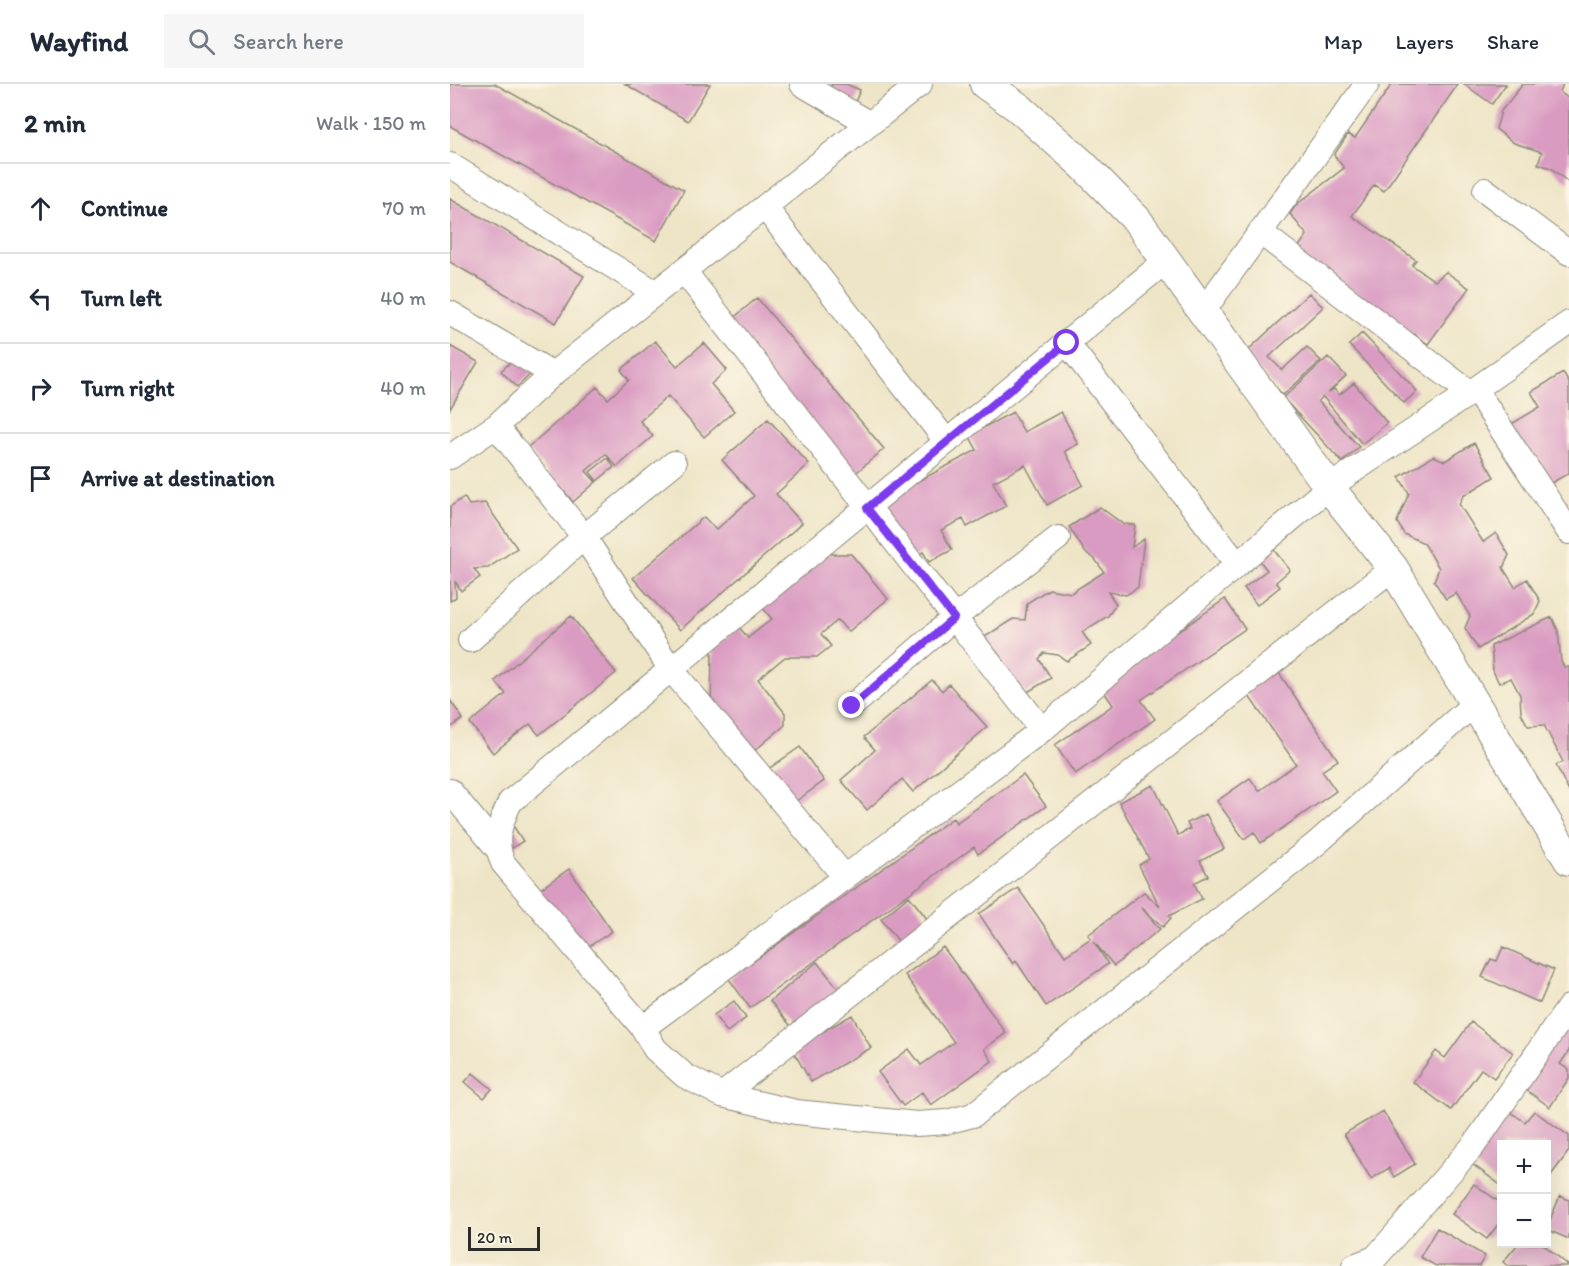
<!DOCTYPE html>
<html lang="en">
<head>
<meta charset="utf-8">
<style>
	body { margin:0; font-family:Itim,sans-serif; background:#f6f6f7; color:#1f2937 }
	.controls { position:absolute; right:18px; bottom:18px; display:grid; overflow:hidden; border-radius:0px; box-shadow:0 6px 24px #0002 }
	.controls button { width:54px; height:54px; display:grid; place-items:center; padding:0; border:0; border-bottom:2px solid #e0e1e3; background:#fff; color:#1f2937; font:30px sans-serif }
	.scale { position:absolute; left:18px; bottom:15px; width:72px; box-sizing:border-box; padding-left:6px; border:3px solid #2b2b2b; border-top:0; font-size:16px; line-height:21px; white-space:nowrap; color:#2b2b2b; -webkit-text-stroke:4px #fcf5e5; paint-order:stroke }
	.stop { position:absolute; width:18px; height:18px; margin:-14px; border:4px solid #7c3aed; border-radius:50%; background:#fff }
	.stop.end { background:#7c3aed; border-color:#fff; box-shadow:0 2px 6px #0008 }
	.list { margin:0; padding:0; list-style:none }
	h2 { display:flex; justify-content:space-between; align-items:center; height:78px; margin:0; padding:0 24px; font-size:26px }
	h2 small { font-size:20px; font-weight:400; color:#747a83 }
	.list li { display:grid; grid-template-columns:39px 1fr auto; gap:18px; align-items:center; box-sizing:border-box; height:90px; padding:0 24px; border-top:2px solid #e0e1e3 }
	.list b { display:block; font-size:22px; white-space:nowrap }
	.list em { font-size:20px; font-style:normal; color:#747a83 }
	.icon { flex:none; width:33px; height:33px; fill:none; stroke:currentColor; stroke-width:2; stroke-linecap:round; stroke-linejoin:round }
	.map { position:relative; flex:none; width:1119px; height:1182px; overflow:hidden }
	header { display:flex; align-items:center; gap:36px; box-sizing:border-box; height:84px; padding:0 30px; background:#fff; border-bottom:2px solid #e0e1e3 }
	header strong { font-size:28px }
	nav { display:flex; gap:33px; margin-inline-start:auto; font-size:21px }
	.search { width:420px; height:54px; background:#f6f6f7; display:flex; align-items:center; gap:15px; box-sizing:border-box; padding:0 21px; border-radius:0px; color:#747a83; font-size:22px }
	main { display:flex }
	aside { flex:1; background:#fff }
	.map>svg:first-child { display:block }
	.building { fill:#da9bc2 }
	.lines { fill:none; stroke-linecap:round; stroke-linejoin:round }
	.minor-casing { stroke:#8c8879; stroke-width:26 }
	.major-casing { stroke:#8c8879; stroke-width:32 }
	.minor { stroke:#fff; stroke-width:24 }
	.major { stroke:#fff; stroke-width:30 }
	.route { stroke:#7c3aed; stroke-width:8 }
</style>
</head>
<body>
<header>
<strong>Wayfind</strong>
<div class="search"><svg class="icon" aria-label="search" viewBox="0 0 24 24"><circle cx="10" cy="10" r="6"/><path d="M15 15l6 6"/></svg>Search here</div>
<nav><a>Map</a><a>Layers</a><a>Share</a></nav>
</header>
<main>
<aside>
<h2>2 min<small>Walk · 150 m</small></h2>
<ul class="list">
<li><svg class="icon" aria-label="ahead" viewBox="0 0 24 24"><path d="M12 20V5M6 11l6-6 6 6"/></svg><div><b>Continue</b></div><em>70 m</em></li>
<li><svg class="icon" aria-label="left" viewBox="0 0 24 24"><path d="M17 20v-9H6M10 6l-5 5 5 5"/></svg><div><b>Turn left</b></div><em>40 m</em></li>
<li><svg class="icon" aria-label="right" viewBox="0 0 24 24"><path d="M7 20v-9h11M14 6l5 5-5 5"/></svg><div><b>Turn right</b></div><em>40 m</em></li>
<li><svg class="icon" aria-label="arrive" viewBox="0 0 24 24"><path d="M6 21V4h12l-3 4 3 4H6"/></svg><div><b>Arrive at destination</b></div></li>
</ul>
</aside>
<div class="map">
<svg width="1119" height="1182" viewBox="0 0 1119 1182">
	<rect width="100%" height="100%" fill="#fcf5e5"/>
	<filter id="ink" filterUnits="userSpaceOnUse"><feTurbulence type="fractalNoise" baseFrequency=".0167" numOctaves="2"/><feDisplacementMap in="SourceGraphic" scale="12" xChannelSelector="R" yChannelSelector="G"/><feConvolveMatrix kernelMatrix="1 2 1 2 8 2 1 2 1" color-interpolation-filters="sRGB"/></filter>
	<filter id="wash" filterUnits="userSpaceOnUse"><feTurbulence type="fractalNoise" baseFrequency=".008" numOctaves="4" result="noise"/><feDisplacementMap in="SourceGraphic" scale="24" xChannelSelector="R" yChannelSelector="G"/><feGaussianBlur stdDeviation="1.35" result="paint"/><feColorMatrix in="noise" values="0 0 0 0 0 0 0 0 0 0 0 0 0 0 0 0 0 1.4 0 .05"/><feComposite in="paint" operator="in"/></filter>
	<g filter="url(#wash)">
		<rect width="100%" height="100%" fill="#eee5c7"/>
		<g id="blocks">
			<path class="building" d="M0,0H45L234,106L206,157L0,42Z
				M175,0H260L238,37Z
				M382,0H396L410,6L403,23L377,12Z
				M942,0H1008L934,107L924,101L902,132L966,176L962,181L985,197L996,188L1019,204L978,260L871,187L843,171L857,151L840,130L846,121L894,84L884,71L898,50L905,54Z
				M1014,0H1056L1042,20Z
				M1073,0H1113L1110,8L1119,15V99L1101,84L1088,80L1092,68L1064,59L1046,45L1051,27Z
				M0,115L134,192L106,239L0,178Z
				M859,209L873,223L819,273L832,286L857,263L871,277L833,311L794,270Z
				M307,214L434,365L401,393L274,242Z
				M912,249L967,307L954,319L899,261Z
				M205,257L227,282L254,259L277,286L261,300L284,327L254,353L218,312L190,337L203,352L167,383L156,370L136,387L146,398L123,418L77,364L147,303L158,315L179,296L171,286Z
				M0,262L28,278L0,325Z
				M68,271L84,287L67,303L51,287Z
				M878,273L896,292L878,309L884,305L889,311L904,299L937,339L912,360L873,313L868,317L909,363L892,378L833,314Z
				M1113,289L1119,299V389L1096,402L1060,341L1090,323L1081,308Z
				M563,328L574,348L611,328L628,360L615,367L633,401L597,421L575,381L543,398L556,422L517,443L513,435L491,446L502,466L479,478L473,468L458,476L431,417L527,366L519,351Z
				M318,335L359,380L326,410L352,439L230,546L183,494L254,433L266,446L304,412L272,376Z
				M1024,359L1044,393L1013,412L1009,420L1033,458L1046,449L1059,471L1053,484L1065,503L1077,495L1090,517L1084,530L1028,565L1015,544L1020,532L1006,509L996,515L984,497L989,484L974,459L954,450L947,438L959,409L949,393L983,372L995,377Z
				M158,374L164,383L147,397L140,388Z
				M14,413L19,421L35,419L67,464L38,484L24,485L30,493L11,507L5,497L6,513L0,517V423Z
				M650,423L673,440L685,441L682,463L694,455L688,503L676,511L658,508L666,520L658,532L632,548L641,561L617,577L608,571L594,569L589,575L601,594L576,609L530,556L563,535L575,536L577,519L599,505L621,509L654,488L645,475L635,468L619,443Z
				M819,460L840,486L826,498L830,503L807,521L794,504L817,486L805,471Z
				M377,470H401L438,515L398,548L388,536L371,550L381,562L367,573H335L308,595L335,629V641L303,668L261,629L262,565L289,543L298,554L322,535L312,523Z
				M775,515L795,545L691,616L705,635L625,690L605,661L663,621L650,602Z
				M121,532L166,589L89,651L80,640L43,669L20,639L56,610L45,597Z
				M1102,533L1108,547L1111,577L1114,583H1119V708L1106,681L1113,678L1094,641L1078,642L1071,629L1070,611L1061,594L1049,599L1043,587L1041,562Z
				M825,583L888,676L872,687L886,707L811,759L804,748L794,755L767,717L800,694L809,707L846,680L794,605Z
				M482,596L492,607L499,600L537,643L463,708L452,695L417,726L391,696L425,666L414,653Z
				M0,616L13,635L0,644Z
				M350,663L374,697L342,720L317,686Z
				M573,691L596,722L528,770L524,763L300,924L279,895L503,734L506,739Z
				M703,701L728,751L740,745L737,739L756,730L774,765L750,777L758,792L744,799L752,815L719,832L721,834L713,843L691,823L710,845L664,882L644,858L658,880L596,922L566,877L563,880L529,830L568,804L615,872L641,854L638,851L694,808L710,823L689,781L699,775L669,718Z
				M60,737L73,757L53,770Z
				M119,785L162,847L132,867L89,806Z
				M459,812L482,841L454,864L431,835Z
				M493,863L556,949L534,965L542,977L481,1021L472,1008L453,1022L428,988L459,965L471,981L504,958L455,891Z
				M1053,863L1104,886L1090,919L1032,893L1041,875L1047,877Z
				M367,878L392,909L345,947L320,917Z
				M284,917L296,934L277,948L264,931Z
				M1119,927V967L1110,980L1119,986V994L1100,1023L1069,1001Z
				M402,931L421,964L361,998L342,965Z
				M1021,938L1063,969L1044,994L1031,985L1001,1026L963,998L986,967L995,974Z
				M23,989L42,1005L34,1014L15,998Z
				M1053,1023L1075,1038L1084,1027L1119,1052V1067L1096,1098V1060H1052V1102L1022,1080Z
				M933,1027L965,1080L944,1093L939,1084L921,1095L894,1050Z
				M1024,1100L1052,1120V1135L1037,1155L1002,1130Z
				M1110,1112L1119,1116V1155L1096,1145Z
				M987,1144L1035,1172L1029,1182H986L970,1173Z
				M1068,1160H1093L1119,1182H1058L1053,1178Z"/>
		</g>
	</g>
	<g filter="url(#ink)">
		<use href="#blocks" fill-opacity="0" stroke="#8c8879" stroke-width="1.5"/>
		<g class="lines">
			<defs>
				<path id="minor" d="M352,0L420,40
					M0,81L206,209
					M1035,106L1119,169
					M315,123L497,358
					M810,148L1020,309
					M717,176L60,718C50,740 43,756 53,779L193,944L205,965L235,992L272,1011L346,1028L467,1040L496,1038L523,1031L867,759L1024,620
					M234,187L592,646
					M754,226L917,0
					M0,229L103,290
					M617,259L787,480
					M1025,305L1119,448
					M46,342L134,453L220,584L395,793
					M0,373L46,342L103,290L470,0
					M20,556L134,453L224,379
					M402,622L504,534L608,454
					M0,707L46,763
					M193,944L592,646L879,403L1020,309L1119,239
					M272,1011L943,484
					M904,1182L925,1174L1024,1061L1119,923"/>
				<path id="major" d="M535,0L569,24L632,80L687,136L879,403L943,484L1119,776"/>
			</defs>
			<use href="#minor" class="minor-casing"/>
			<use href="#major" class="major-casing"/>
			<use href="#minor" class="minor"/>
			<use href="#major" class="major"/>
		</g>
	</g>
	<g class="lines" filter="url(#ink)">
		<path class="route" d="M402,622L504,534L417,424L617,259"/>
	</g>
</svg>
<div class="controls">
<button>+</button>
<button>−</button>
</div>
<div class="scale">20 m</div>
<div class="stop" style="left:617px;top:259px"></div>
<div class="stop end" style="left:402px;top:622px"></div>
</div>
</main>
</body>
</html>
